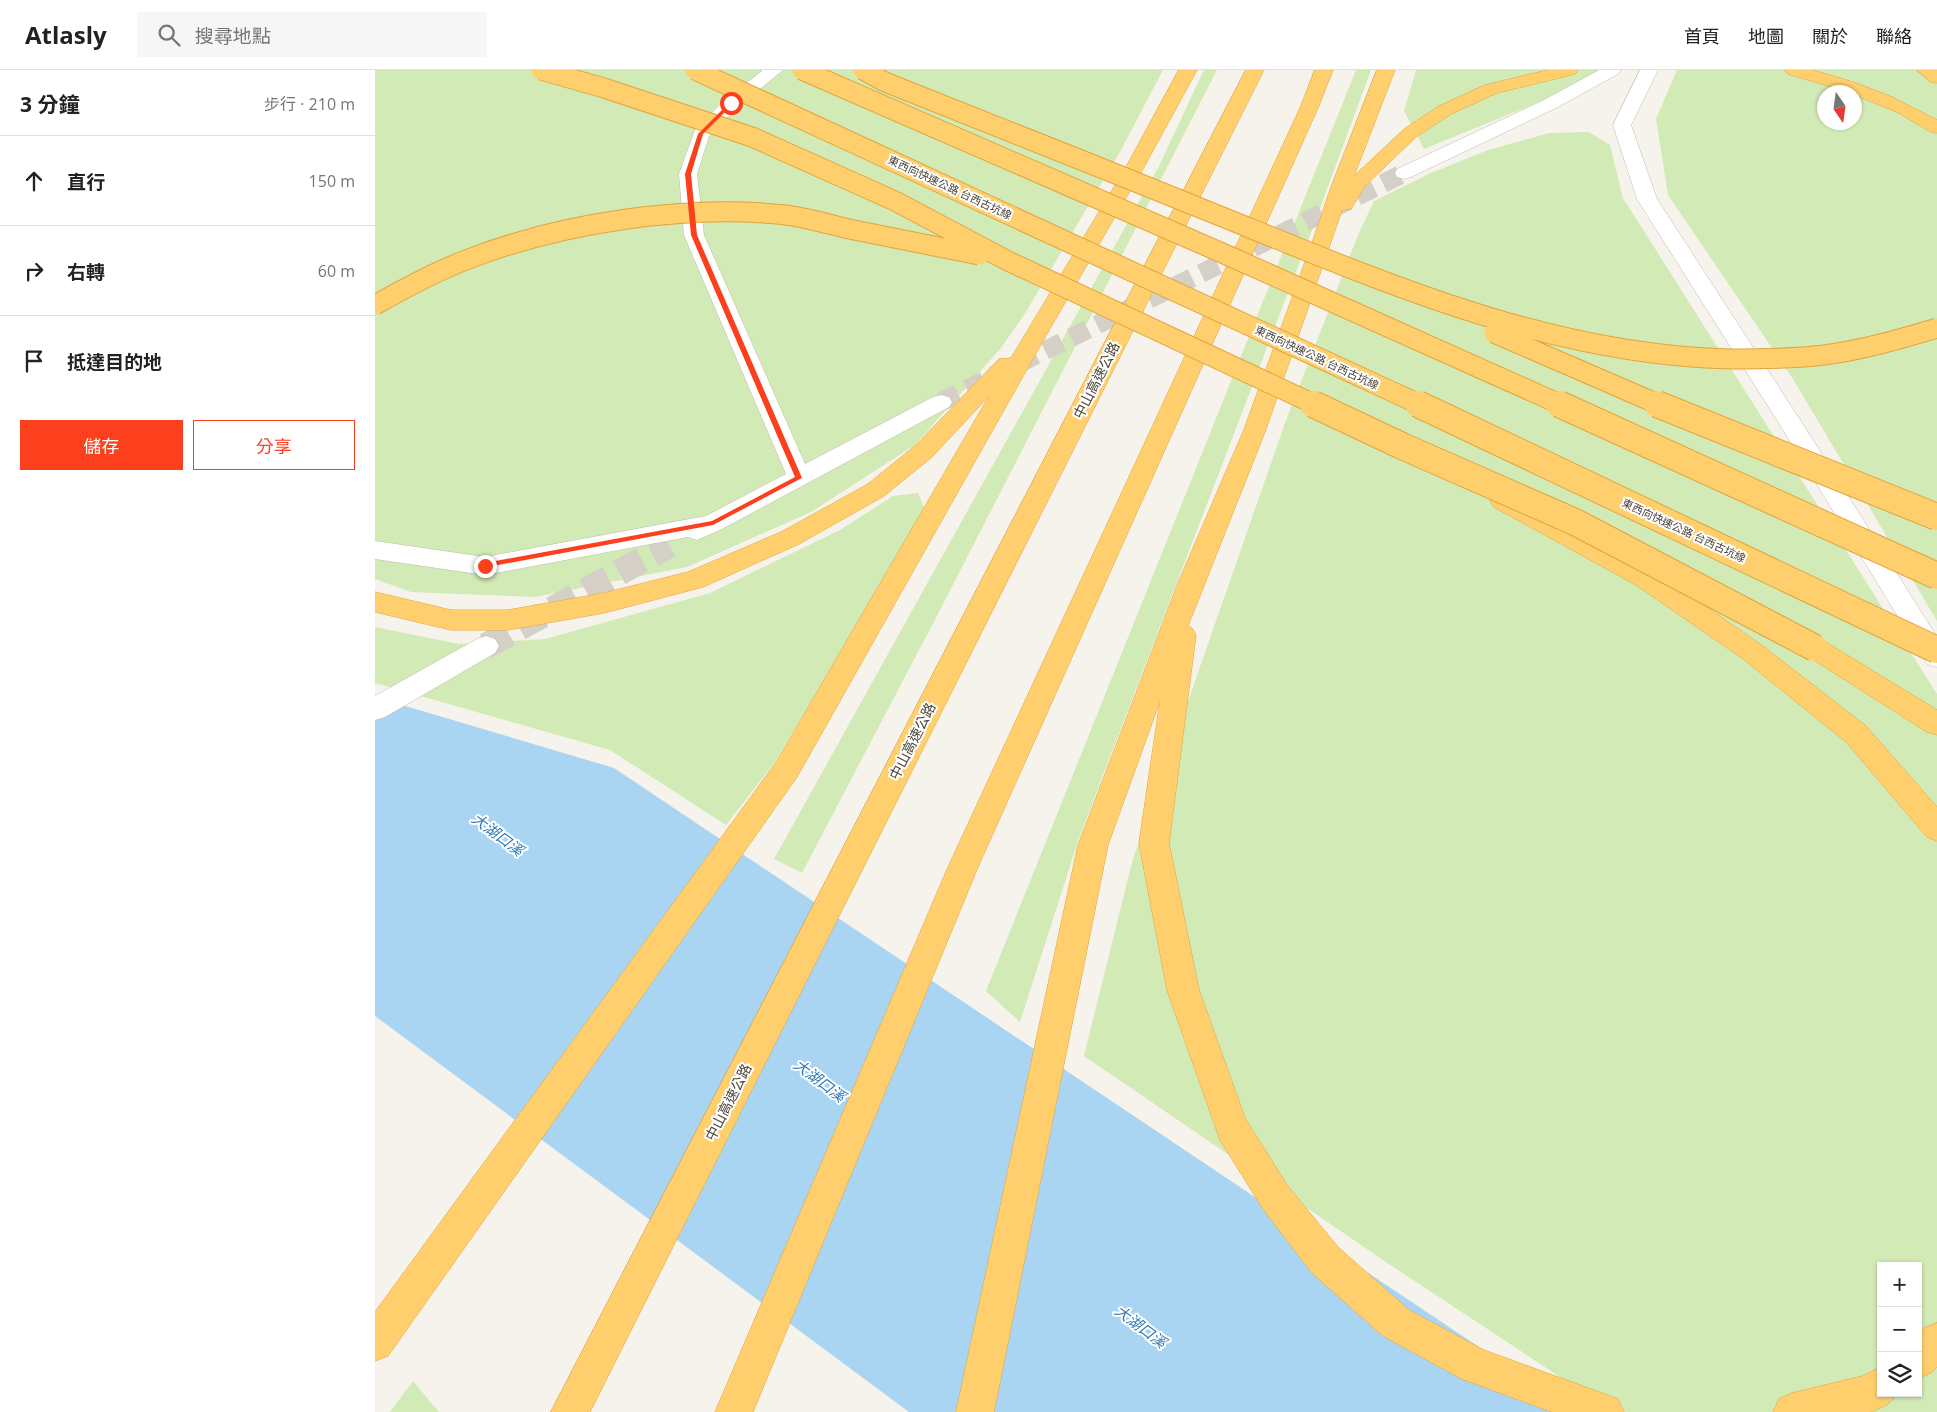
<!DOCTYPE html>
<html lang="zh-TW">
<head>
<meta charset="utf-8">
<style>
	body { margin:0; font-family:"Open Sans","Noto Sans TC",sans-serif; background:#f6f6f6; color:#222 }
	.controls { position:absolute; right:15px; bottom:15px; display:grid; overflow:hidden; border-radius:0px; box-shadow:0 1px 4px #0004 }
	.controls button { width:45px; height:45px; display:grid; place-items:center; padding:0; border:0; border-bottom:1px solid #e0e0e0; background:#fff; color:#222; font:25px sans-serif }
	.compass { position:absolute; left:1442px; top:15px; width:45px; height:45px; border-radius:50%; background:#fff; box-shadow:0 1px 4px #0004; rotate:167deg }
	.stop { position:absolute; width:15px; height:15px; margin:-11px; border:4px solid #fc3f1d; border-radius:50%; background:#fff }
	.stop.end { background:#fc3f1d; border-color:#fff; box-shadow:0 1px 5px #0008 }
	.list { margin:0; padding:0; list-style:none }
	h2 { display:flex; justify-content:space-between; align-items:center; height:65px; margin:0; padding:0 20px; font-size:21px }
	h2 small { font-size:16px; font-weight:400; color:#767676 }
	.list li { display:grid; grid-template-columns:32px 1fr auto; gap:15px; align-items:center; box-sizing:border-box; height:90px; padding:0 20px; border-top:1px solid #e0e0e0 }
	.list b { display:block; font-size:19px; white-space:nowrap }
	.list em { font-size:16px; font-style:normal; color:#767676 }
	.actions { display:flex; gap:10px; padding:15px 20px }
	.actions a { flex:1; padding:11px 0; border:1px solid #fc3f1d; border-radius:0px; text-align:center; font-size:18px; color:#fc3f1d }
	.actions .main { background:#fc3f1d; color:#fff }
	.icon { flex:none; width:28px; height:28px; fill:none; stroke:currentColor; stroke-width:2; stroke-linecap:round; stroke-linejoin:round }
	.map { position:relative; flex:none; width:1562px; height:1342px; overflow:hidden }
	header { display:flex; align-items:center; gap:30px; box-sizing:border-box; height:70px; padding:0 25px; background:#fff; border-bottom:1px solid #e0e0e0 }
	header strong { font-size:24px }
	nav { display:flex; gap:28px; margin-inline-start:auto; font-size:18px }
	.search { width:350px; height:45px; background:#f6f6f6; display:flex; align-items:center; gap:12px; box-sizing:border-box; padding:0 18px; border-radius:0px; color:#767676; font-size:19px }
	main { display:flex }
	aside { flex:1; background:#fff }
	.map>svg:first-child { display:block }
	.green { fill:#d2eab5; fill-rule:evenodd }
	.water { fill:#a9d4f2 }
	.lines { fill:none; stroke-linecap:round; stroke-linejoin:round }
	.minor-tunnel-far1 { stroke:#d4d0c8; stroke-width:19; stroke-dasharray:19 10; stroke-linecap:butt }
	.minor-tunnel { stroke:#d4d0c8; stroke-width:26; stroke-dasharray:26 12; stroke-linecap:butt }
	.minor-casing { stroke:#c2bbae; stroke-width:1 }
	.highway-casing { stroke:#e0a43c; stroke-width:1 }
	.minor { fill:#fff; fill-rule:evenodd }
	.highway { fill:#ffcf6e; fill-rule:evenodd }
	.highway-bridge-far1-casing { stroke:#e0a43c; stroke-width:21; stroke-linecap:butt }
	.highway-bridge-casing { stroke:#e0a43c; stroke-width:28; stroke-linecap:butt }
	.highway-bridge-far1 { stroke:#ffcf6e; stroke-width:19 }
	.highway-bridge { stroke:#ffcf6e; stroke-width:26 }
	.route { fill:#fc3f1d }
	.labels { text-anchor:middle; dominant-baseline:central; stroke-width:4; stroke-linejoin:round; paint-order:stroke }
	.far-street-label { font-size:11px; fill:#4b4439; stroke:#fff }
	.street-label { font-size:14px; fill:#4b4439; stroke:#fff }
	.water-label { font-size:15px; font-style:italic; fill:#2e7ab2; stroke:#fff }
</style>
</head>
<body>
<header>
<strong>Atlasly</strong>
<div class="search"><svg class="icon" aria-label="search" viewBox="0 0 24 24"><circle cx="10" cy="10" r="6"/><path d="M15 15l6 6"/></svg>搜尋地點</div>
<nav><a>首頁</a><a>地圖</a><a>關於</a><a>聯絡</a></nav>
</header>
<main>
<aside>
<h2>3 分鐘<small>步行 · 210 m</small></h2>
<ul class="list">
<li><svg class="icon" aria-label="ahead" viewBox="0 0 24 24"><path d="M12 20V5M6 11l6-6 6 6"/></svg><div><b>直行</b></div><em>150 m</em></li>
<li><svg class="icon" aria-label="right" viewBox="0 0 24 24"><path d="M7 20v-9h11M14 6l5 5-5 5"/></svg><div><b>右轉</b></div><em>60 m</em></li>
<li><svg class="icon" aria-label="arrive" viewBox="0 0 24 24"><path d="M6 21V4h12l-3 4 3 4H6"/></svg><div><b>抵達目的地</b></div></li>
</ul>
<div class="actions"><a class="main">儲存</a><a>分享</a></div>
</aside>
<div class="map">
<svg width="1562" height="1342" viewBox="0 0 1562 1342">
	<rect width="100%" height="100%" fill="#f6f3ec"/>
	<path class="green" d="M0,0H788L746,80L651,242L626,278L540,375L436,442L312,497L160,527L36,522L0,509Z
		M829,0H842L564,542L427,803L399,789L784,96Z
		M981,0H996L937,160L704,768L645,952L611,921Z
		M1041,0H1234L1220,9L1049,79L1029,41Z
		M1302,0H1562V551L1418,309L1293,125L1281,49ZM1450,22H1480V52H1450Z
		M1214,62L1235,75L1248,128L1562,624V1342H1238L1011,1192L709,986L757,792L910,353L983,165L999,131L1056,103L1113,80L1174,63ZM1506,1196H1543V1323H1506Z
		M543,423L551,442L400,692L351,755L235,680L0,613V557L84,574L170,569L335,523L465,460L518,426Z
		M38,1311L64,1342H15Z"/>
	<path class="water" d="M0,627L239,698L1201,1342H534L0,946Z"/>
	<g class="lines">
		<path class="minor-tunnel-far1" d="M566,332L1029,103"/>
		<path class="minor-tunnel" d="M111,576L294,475"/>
		<defs>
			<path id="minor" d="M388,0H408L363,37L334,66L322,104L329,165L430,394L558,327L566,325L574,327L577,332L574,337L347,459L322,470L313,467L110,505L0,489V471L110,487L331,446L411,404L309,165L304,104L320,60L351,29Z
				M1224,0H1246L1243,4L1181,38L1036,107L1029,109L1022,107L1020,103L1022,99L1169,30Z
				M1265,0H1283L1256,55L1282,129L1438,370L1562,567V597L1552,594L1422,382L1262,129L1238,55Z
				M111,566L120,569L124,576L120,583L10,647L0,650V626L102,569Z"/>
			<path id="highway" d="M804,0H822L769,97L673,262L422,707L13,1286L0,1291V1242L402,691L614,326L557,387L509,426L424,474L328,517L229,543L133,560H76L0,542V522L76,540H133L229,523L313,502L406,462L493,414L541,375L624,289L636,288L751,97Z
				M871,0H889L215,1342H176Z
				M940,0H958L943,38L603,797L378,1342H340L573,797L925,38Z
				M1002,0H1020L979,106L1029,59L1064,36L1110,15L1173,0H1203L1200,4L1122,23L1076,44L1041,67L990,116L976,139L967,140L890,362L813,556L817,558L821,565L794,773L824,920L870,1048L912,1115L963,1177L1034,1240L1109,1280L1243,1329L1249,1342H1177L1087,1309L1008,1266L937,1203L888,1139L845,1070L792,920L764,773L785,631L733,775L619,1342H581L703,775L803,513L868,362L937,173L956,117Z
				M1410,0H1438L1481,13L1517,27L1562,50V63L1556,62L1522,42L1480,25V22H1474L1413,4Z
				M1542,0H1562V13L1556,12Z
				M1127,422L1135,425L1279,501L1385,574L1491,656L1562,737V771L1552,767L1471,672L1367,588L1261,515L1119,437L1115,431L1119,425Z
				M1440,568L1449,571L1562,640V665L1552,662L1431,585L1427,578L1431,571Z
				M1562,1253V1297L1556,1303L1543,1308V1264L1549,1258Z
				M1506,1297V1323H1522C1517,1334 1506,1338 1495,1342H1398L1404,1329L1417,1323L1488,1306Z"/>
		</defs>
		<use href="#minor" class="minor-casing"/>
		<use href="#highway" class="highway-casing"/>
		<use href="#minor" class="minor"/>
		<use href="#highway" class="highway"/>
		<defs>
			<path id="highway-bridge-far1" d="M166,0L229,18L377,67L520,131L633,191L941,335
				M320,0L1046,335
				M427,0L854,186L1187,335
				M488,0L510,12C623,57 737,102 850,148C1013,214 1176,285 1355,289C1386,289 1418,289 1449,285C1488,280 1525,269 1562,258
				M0,235C30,218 59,202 91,190C185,153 311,134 411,145C433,148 453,154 474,159C517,168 561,176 604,185
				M1119,263L1285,335"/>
			<path id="highway-bridge" d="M938,334L1027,376L1200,452L1440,578
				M1043,334L1562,580
				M1184,334L1562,506
				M1282,334L1562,447"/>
		</defs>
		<use href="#highway-bridge-far1" class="highway-bridge-far1-casing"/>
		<use href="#highway-bridge" class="highway-bridge-casing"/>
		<use href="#highway-bridge-far1" class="highway-bridge-far1"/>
		<use href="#highway-bridge" class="highway-bridge"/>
	</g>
	<path class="route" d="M355,32L359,33L328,64L316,104L322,165L427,408L338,455L107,498L106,496L110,493L337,451L420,407L316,165L310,104L323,64Z"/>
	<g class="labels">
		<g class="far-street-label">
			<text transform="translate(575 117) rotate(25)">東西向快速公路 台西古坑線</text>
			<text transform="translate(942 287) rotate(25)">東西向快速公路 台西古坑線</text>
			<text transform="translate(1309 460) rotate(25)">東西向快速公路 台西古坑線</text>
		</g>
		<g class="street-label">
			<text transform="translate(721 310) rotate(-63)">中山高速公路</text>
			<text transform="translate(537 671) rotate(-63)">中山高速公路</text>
			<text transform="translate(353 1032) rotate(-63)">中山高速公路</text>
		</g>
		<g class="water-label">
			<text transform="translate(123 764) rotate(37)">大湖口溪</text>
			<text transform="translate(445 1010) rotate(37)">大湖口溪</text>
			<text transform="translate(766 1256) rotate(37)">大湖口溪</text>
		</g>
	</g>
</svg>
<div class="controls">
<button>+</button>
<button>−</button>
<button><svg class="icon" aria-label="layers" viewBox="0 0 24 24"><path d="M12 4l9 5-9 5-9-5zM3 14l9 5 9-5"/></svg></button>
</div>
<svg class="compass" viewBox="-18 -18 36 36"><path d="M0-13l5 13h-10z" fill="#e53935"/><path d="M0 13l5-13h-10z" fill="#767676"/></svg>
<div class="stop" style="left:356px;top:33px"></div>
<div class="stop end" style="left:110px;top:496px"></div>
</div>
</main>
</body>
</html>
